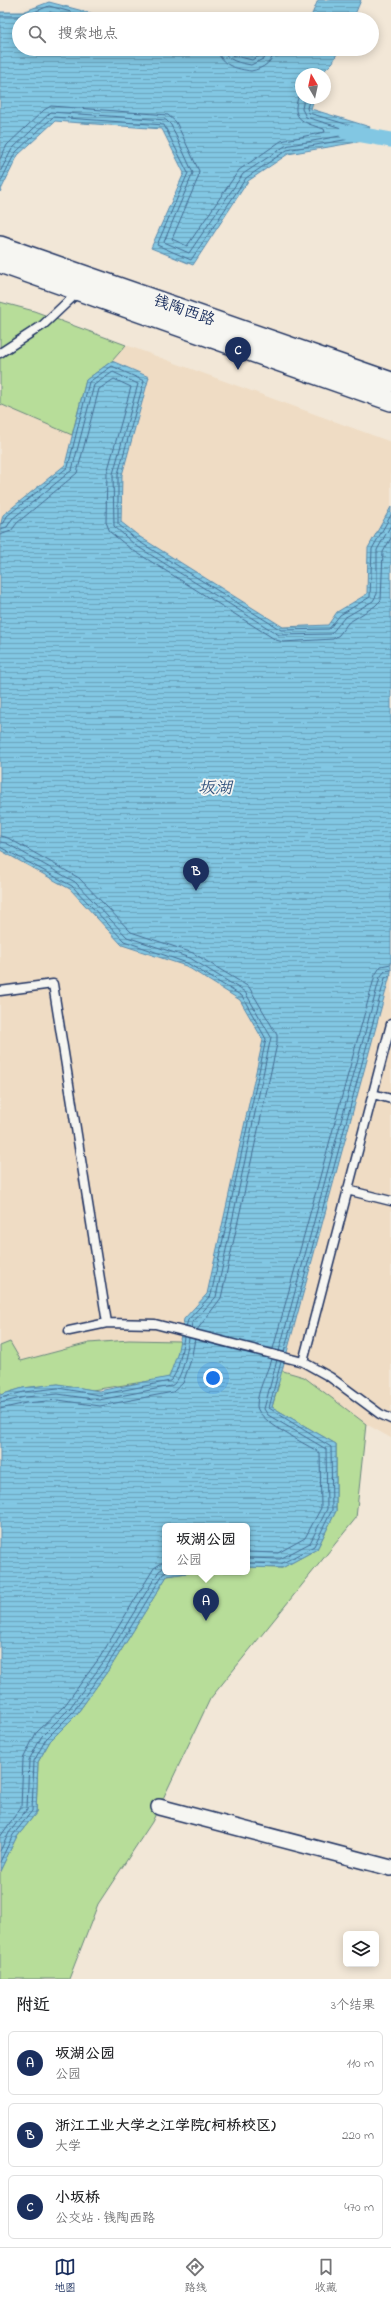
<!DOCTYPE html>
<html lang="zh">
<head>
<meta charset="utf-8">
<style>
	body { margin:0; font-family:"Indie Flower","LXGW WenKai TC",sans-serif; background:#f6f6f6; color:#202124 }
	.controls { position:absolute; right:12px; bottom:12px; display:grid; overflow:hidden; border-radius:6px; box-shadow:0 2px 10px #0003 }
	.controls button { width:36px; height:36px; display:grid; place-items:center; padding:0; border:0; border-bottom:1px solid #e0e0e0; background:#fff; color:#202124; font:20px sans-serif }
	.compass { position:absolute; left:295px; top:68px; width:36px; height:36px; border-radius:50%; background:#fff; box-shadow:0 2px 10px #0003; rotate:351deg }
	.you { position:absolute; left:213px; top:1378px; width:14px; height:14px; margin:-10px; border:3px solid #fff; border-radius:50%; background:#1a73e8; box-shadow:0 0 0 6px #1a73e833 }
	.badge { display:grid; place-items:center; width:26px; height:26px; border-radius:50%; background:#1b2f5e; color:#fff; font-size:13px; font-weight:700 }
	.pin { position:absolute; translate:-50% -33px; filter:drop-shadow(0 1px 2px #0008) }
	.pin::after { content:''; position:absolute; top:21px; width:14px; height:12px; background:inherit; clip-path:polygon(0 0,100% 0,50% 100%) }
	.popup { position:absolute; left:162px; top:1523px; width:88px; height:52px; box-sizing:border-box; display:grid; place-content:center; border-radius:6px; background:#fff; filter:drop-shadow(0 1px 3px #0005); font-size:13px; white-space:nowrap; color:#757577 }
	.popup b { font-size:15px; color:#202124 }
	.popup::after { content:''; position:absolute; left:50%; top:100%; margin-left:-8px; border:8px solid transparent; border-top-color:#fff }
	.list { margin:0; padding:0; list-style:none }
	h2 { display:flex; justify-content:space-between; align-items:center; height:52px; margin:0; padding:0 16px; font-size:17px }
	h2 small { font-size:13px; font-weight:400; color:#757577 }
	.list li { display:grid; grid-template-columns:26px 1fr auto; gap:12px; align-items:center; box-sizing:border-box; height:64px; margin:0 8px 8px; padding:0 8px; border:1px solid #e0e0e0; border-radius:6px }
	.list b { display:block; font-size:15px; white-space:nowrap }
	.list p { margin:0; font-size:13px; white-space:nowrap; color:#757577 }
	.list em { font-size:13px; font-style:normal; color:#757577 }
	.icon { flex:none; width:22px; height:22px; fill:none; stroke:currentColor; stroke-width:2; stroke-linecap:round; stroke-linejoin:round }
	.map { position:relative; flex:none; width:391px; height:1979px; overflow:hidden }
	.search { position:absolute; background:#fff; box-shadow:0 2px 10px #0003; left:12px; right:12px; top:12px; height:44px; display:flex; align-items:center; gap:10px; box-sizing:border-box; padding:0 14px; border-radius:22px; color:#757577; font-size:15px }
	.sheet { height:268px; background:#fff }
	nav { display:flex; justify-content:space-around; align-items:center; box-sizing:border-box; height:56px; border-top:1px solid #e0e0e0; background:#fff; font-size:11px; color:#757577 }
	nav a { display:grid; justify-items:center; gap:2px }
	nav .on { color:#1b2f5e }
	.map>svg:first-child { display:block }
	.built { fill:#efdcc4 }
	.green { fill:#b7dd99; stroke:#69867c }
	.water { fill:url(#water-rules); stroke:#598aae }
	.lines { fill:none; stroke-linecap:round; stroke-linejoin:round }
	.shore { stroke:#446c93; stroke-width:1 }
	.canal { stroke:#82c7e3; stroke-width:15 }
	.service-casing { stroke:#1b2f5e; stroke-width:11 }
	.minor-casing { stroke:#1b2f5e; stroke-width:18 }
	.tertiary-casing { stroke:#1b2f5e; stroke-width:22 }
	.service { stroke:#f6f6f2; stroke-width:8 }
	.minor { stroke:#f6f6f2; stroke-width:15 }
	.tertiary { stroke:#f6f6f2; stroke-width:19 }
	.labels { text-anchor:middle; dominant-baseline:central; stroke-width:3.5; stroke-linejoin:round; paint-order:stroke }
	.street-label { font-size:16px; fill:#1b2f5e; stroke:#f6f6f2 }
	.water-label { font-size:17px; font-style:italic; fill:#35557f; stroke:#f6f6f2 }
</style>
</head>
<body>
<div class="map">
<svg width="391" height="1979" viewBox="0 0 391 1979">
	<defs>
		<pattern id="water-rules" width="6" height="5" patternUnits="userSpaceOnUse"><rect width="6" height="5" fill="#82c7e3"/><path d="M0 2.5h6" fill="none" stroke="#6aa2bb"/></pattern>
	</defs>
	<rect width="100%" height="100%" fill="#f2e7d7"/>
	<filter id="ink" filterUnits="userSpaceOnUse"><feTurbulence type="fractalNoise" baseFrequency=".025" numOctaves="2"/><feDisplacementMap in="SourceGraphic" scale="8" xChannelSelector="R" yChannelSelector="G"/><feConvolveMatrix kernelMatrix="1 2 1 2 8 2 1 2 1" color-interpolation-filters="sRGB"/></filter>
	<g filter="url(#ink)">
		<path class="built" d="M126,345L391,442V1438L366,1424L304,1377L89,1343L20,1361L10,1342L0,1346V404L72,435L112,361Z"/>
		<path class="green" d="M0,302L34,311L126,345L112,361L86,380L72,435L0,404Z
			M129,1340L179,1341L304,1377L366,1424L356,1518L210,1699L152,1822L98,1904L69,1979H0V1871L16,1838L36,1813L38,1762L50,1741L76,1715L112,1665L167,1576L193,1572H247V1567L282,1568L317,1549L336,1511V1444L272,1407L279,1384L169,1378L92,1390L58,1384L23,1388L0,1395V1346L10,1342L21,1361L89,1343Z"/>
		<path class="water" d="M318,0H361L353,19H310Z
			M49,2L113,19H19V49H226L252,56L263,49H339L333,62L321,74H301V98H314L311,109L370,127L363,141L288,154L248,181L193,265L151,248L184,173L162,129L55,121L18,155L0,192V12H23Z
			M112,361L149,377L122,475L121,522L140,537L283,627L328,625L337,612L367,594L368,548L391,507V972L272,1407L336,1444V1511L317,1549L282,1568L247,1567V1526H165V1572H193L167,1576L112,1665L76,1715L50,1741L38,1762L36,1813L16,1838L0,1871V1395L23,1388L58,1384L99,1391L169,1377L177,1355L184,1319L207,1294L263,1040L240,1000L186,966L122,945L70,889L0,850V527L3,515L65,465L86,380Z"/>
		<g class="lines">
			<path class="shore" d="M0,16H24L49,6L97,19
				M31,19L50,12L78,19
				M218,49C219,66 238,69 251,71C263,69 274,61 275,49
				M224,49C225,61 241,63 251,65L265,58L269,49
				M229,49L232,55L252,60L262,54L264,49
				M0,159L7,145L44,110L51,106L168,115L176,122L199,171L198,178L172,239L187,246L239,170L281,141L325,132L324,129C301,122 288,118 301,91
				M0,172L12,149L51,112L166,120L171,125L193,173L164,242L189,253L243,174L285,146L351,134V131L306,117L302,109L304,98
				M0,183L15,153L53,117L164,125L188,173L157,245L191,260L246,178L287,150L361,137L362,129L309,113L307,108L310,98
				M0,524L4,523L7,516L68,467L89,382L112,366L144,381L118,474V524L138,541L281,630L329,629L340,615L370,597L372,549L391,515
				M0,529L7,527L12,519L72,470L94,385L113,372L138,384L113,474L114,526L135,545L279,635L331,634L344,618L373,601L377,594V550L391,525
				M0,535L11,531L17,523L77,473L99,389L114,379L131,387L107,473L106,522L110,532L131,549L276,640L283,642L333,639L339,635L348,623L375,606L381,600L383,552L391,538
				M0,836L8,838L79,878L131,932L193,953L249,987L277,1035V1044L221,1298L197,1330
				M0,842L6,843L75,882L127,937L190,958L245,992L271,1037L216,1297L192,1323L191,1328
				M0,847L72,886L124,941L187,963L242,996L266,1039L211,1295L188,1320L186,1327
				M273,1349L375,975L381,966L391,964
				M279,1351L380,977L385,971L391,970
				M284,1352L385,978L391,975
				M0,1398L24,1392L58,1388L99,1395L170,1381C179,1374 182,1348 184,1337
				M0,1403L25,1397L58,1394L99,1400L171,1386C183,1380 187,1350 189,1338
				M0,1409L26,1403L58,1400L100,1406L173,1392L183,1383L191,1360L195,1339
				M247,1552L278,1553L305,1538L321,1508L320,1453C307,1444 258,1422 257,1406C257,1391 267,1374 271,1359
				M247,1558L280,1559L310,1543L327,1509L326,1449L268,1415L264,1409L277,1360
				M247,1563L281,1564L314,1546L332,1510L331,1447L269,1408L281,1362
				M0,1837L21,1807L23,1759L36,1733L65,1705L100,1657L154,1568L165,1561
				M0,1851L9,1833L27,1809L29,1760L42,1736L69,1709L105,1660L159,1571L165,1567
				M0,1862L13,1835L32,1811L34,1761L46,1739L73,1712L109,1663L163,1574L167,1572"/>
			<path class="canal" d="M346,132L391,140"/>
			<defs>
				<path id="service" d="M0,353L43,325L78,292
					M0,991L53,984L107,1323
					M373,1094L391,1099
					M347,1190L391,1201
					M69,1331L107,1323L155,1324L303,1362L330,1377L380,1414L391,1419
					M303,1362L391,1024"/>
				<path id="minor" d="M159,1807L391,1868"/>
				<path id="tertiary" d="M0,246L391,382
					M0,263L391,401"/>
			</defs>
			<use href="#service" class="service-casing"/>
			<use href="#minor" class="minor-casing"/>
			<use href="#tertiary" class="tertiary-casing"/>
			<use href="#service" class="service"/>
			<use href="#minor" class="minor"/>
			<use href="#tertiary" class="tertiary"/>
		</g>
	</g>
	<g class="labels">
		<g class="street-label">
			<text transform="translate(184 311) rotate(19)">钱陶西路</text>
		</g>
		<g class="water-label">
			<text x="215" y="788">坂湖</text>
		</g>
	</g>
</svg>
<div class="controls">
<button><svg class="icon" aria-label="layers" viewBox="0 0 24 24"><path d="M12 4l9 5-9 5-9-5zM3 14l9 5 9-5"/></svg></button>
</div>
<svg class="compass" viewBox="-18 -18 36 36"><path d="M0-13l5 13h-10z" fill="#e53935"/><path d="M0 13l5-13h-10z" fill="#757577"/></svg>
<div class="you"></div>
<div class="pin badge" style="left:206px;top:1621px">A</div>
<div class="popup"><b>坂湖公园</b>公园</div>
<div class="pin badge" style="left:196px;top:891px">B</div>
<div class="pin badge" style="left:238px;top:370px">C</div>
<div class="search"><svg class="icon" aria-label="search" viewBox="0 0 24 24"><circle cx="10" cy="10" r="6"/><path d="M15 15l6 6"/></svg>搜索地点</div>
</div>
<section class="sheet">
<h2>附近<small>3个结果</small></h2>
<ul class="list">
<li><span class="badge">A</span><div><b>坂湖公园</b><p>公园</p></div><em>110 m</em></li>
<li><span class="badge">B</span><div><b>浙江工业大学之江学院(柯桥校区)</b><p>大学</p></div><em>220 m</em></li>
<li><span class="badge">C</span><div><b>小坂桥</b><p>公交站 · 钱陶西路</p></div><em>470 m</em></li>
</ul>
</section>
<nav>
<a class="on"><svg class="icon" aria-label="map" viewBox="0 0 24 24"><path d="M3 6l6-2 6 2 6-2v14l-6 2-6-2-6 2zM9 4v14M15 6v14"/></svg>地图</a>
<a><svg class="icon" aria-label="directions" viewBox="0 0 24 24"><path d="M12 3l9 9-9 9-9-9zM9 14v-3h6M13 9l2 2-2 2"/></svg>路线</a>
<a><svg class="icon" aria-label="saved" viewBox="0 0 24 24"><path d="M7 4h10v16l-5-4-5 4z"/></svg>收藏</a>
</nav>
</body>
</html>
